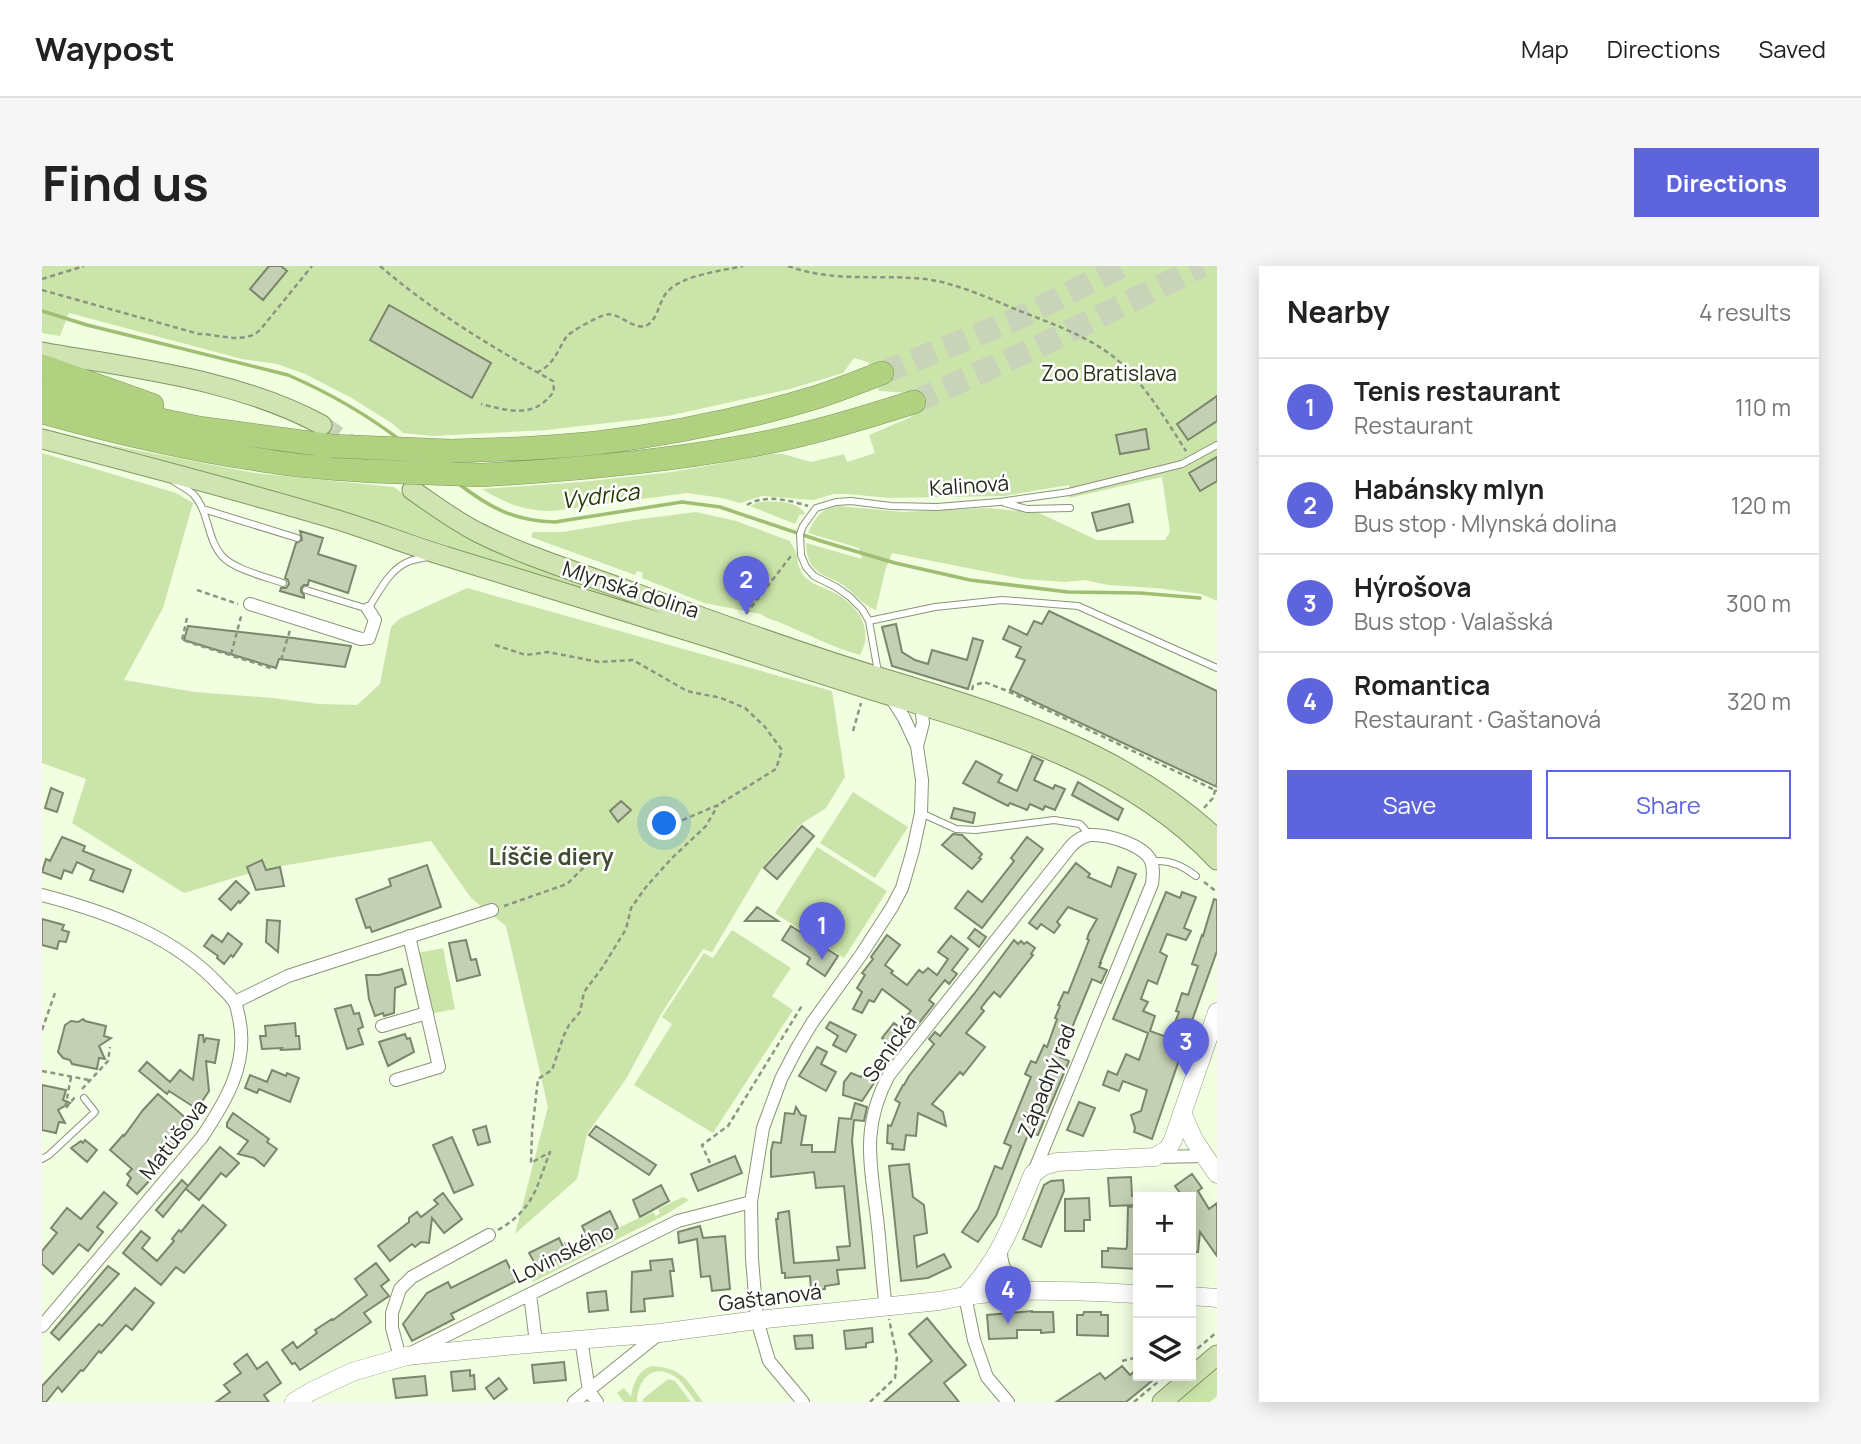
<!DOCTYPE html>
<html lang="en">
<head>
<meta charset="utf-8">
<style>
	body { margin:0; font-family:Manrope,sans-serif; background:#f6f6f6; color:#222 }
	.controls { position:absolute; right:21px; bottom:21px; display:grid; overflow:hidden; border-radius:0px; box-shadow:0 4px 18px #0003 }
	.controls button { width:63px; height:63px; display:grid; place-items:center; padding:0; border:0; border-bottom:2px solid #e0e0e0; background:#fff; color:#222; font:35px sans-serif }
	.you { position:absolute; left:623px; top:558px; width:24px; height:24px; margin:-18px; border:5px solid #fff; border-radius:50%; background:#1a73e8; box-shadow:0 0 0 10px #1a73e833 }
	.badge { display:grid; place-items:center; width:46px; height:46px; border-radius:50%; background:#5e65dc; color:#fff; font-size:23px; font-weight:700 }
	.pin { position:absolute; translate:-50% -58px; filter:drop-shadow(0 2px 4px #0008) }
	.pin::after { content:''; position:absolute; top:37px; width:24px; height:21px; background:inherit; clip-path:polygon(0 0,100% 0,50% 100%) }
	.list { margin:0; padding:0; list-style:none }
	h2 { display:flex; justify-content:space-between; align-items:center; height:91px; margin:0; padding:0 28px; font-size:30px }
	h2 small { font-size:23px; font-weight:400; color:#767676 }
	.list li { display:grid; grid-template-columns:46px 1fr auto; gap:21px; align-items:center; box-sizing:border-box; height:98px; padding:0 28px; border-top:2px solid #e0e0e0 }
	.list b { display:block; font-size:26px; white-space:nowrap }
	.list p { margin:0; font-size:23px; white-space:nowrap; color:#767676 }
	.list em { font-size:23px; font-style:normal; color:#767676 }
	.actions { display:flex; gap:14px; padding:21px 28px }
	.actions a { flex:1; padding:16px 0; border:2px solid #5e65dc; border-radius:0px; text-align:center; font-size:24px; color:#5e65dc }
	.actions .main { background:#5e65dc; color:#fff }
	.icon { flex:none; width:38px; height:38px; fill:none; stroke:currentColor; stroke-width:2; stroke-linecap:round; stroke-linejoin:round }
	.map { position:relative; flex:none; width:1175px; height:1136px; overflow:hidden; border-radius:0px }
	header { display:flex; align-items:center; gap:42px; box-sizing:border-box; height:98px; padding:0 35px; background:#fff; border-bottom:2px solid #e0e0e0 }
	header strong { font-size:33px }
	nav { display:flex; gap:38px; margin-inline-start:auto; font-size:24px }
	.intro { display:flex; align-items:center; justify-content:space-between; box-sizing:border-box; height:168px; padding:0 42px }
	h1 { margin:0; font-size:49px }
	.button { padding:18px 32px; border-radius:0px; background:#5e65dc; color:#fff; font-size:24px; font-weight:700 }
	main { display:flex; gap:42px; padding:0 42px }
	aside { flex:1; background:#fff; border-radius:0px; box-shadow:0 4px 18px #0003 }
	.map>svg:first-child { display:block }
	.green { fill:#cbe4a9 }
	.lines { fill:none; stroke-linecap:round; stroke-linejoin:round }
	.stream { stroke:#a0be73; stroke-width:3.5 }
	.building { fill:#c3d0b3; stroke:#7b866c; stroke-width:2 }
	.primary-tunnel { stroke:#c8d3b9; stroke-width:19; stroke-dasharray:19 10; stroke-linecap:butt }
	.highway-tunnel { stroke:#c8d3b9; stroke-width:23; stroke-dasharray:23 11; stroke-linecap:butt }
	.lane-casing { stroke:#899479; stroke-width:8 }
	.street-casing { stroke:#899479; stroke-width:14 }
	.secondary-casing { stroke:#899479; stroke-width:19 }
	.primary-casing { stroke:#7f965e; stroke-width:21 }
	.highway-casing { stroke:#7f965e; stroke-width:24 }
	.path { stroke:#8c9581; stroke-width:2.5; stroke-dasharray:5 3.5; stroke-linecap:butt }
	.lane { stroke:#fff; stroke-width:6 }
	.street { stroke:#fff; stroke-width:12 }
	.secondary { stroke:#fff; stroke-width:18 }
	.primary { stroke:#d0e3b3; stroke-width:19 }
	.highway { stroke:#b0d180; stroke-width:23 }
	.highway-bridge-casing { stroke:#7f965e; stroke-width:24; stroke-linecap:butt }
	.highway-bridge { stroke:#b0d180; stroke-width:23 }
	.labels { text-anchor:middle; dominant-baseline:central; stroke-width:5; stroke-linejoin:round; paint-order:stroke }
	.park-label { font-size:21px; fill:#273313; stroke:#fff }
	.street-label { font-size:21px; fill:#24291e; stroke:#fff }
	.water-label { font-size:23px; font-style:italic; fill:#283a01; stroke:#fff }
	.neighbourhood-label { font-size:23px; font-weight:bold; fill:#424c33; stroke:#fff }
</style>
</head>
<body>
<header>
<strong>Waypost</strong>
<nav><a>Map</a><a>Directions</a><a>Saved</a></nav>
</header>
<div class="intro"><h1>Find us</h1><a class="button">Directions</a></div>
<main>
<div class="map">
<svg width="1175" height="1136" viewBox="0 0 1175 1136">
	<rect width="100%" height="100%" fill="#f1fee0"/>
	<path class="green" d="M0,0H1175V335L1159,328L1113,322L1066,319L1043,314L1023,316L981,313L850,287L843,305L834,344C820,339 811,325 798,317C790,312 780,310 773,303C766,296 764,286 764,277L820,293L817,282L766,267C774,250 778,243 797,240L861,246L945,242L997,247L1055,274H1123L1128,266L1120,211L1027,232V219L962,230L848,232L805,228H792L771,234L720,230L698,237L680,232L645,227L510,245C483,245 462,237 440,223L539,216L630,206L730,188H741L769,196L802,188L805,196L833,187L827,169L869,151L876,145L868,127L837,125L836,122L845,116L839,97H834L827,99L826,96L812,92L801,107L748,123L626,150L505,164L390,170L361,167L351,158L308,131L263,108L235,98L200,93L27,47L18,70L0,67Z
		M63,178L212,207L352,221L381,244L414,265L557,323L659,362C461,298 264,231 63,178Z
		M0,187L134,227L151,237L121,342L82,414L153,426L230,432L277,438L315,439L338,418L349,361L357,353L425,322L790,425L803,511L784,542L759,558L720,602L670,686L661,683L618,750L584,813L545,868L535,913L473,968L506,841L464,660L429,632L389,575L221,603L142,627L30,557L44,513L0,497Z
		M717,236C733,235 753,234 763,247L760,249L758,248L753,258L708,240Z
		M654,246L694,255L748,275C749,278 751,281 753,284C757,293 754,300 762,310C770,319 781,321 791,326C815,338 833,363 818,389C789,381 766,368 739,357C732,354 725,353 719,348L662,337L600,312L601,307L595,305L593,309L489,271L491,266H521L599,253Z
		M811,526L866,561L833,612L778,577Z
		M775,581L845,625L802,692L733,647Z
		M690,664L749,702L730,730L751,744L671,867L592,819L630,758L620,751L662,687L671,692Z
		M401,682L413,743L388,748L376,687Z
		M641,931L647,934L623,949L491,1016L488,1008L510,998L512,1003L516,1001L513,996L527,989V988L578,963V961L597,952L598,953L611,946L614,950L618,947L616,943Z
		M1175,1098V1130L1168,1136H1129Z
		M611,1100C641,1103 644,1113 661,1136H654C647,1128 641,1115 632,1110C610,1096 595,1115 595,1136H582L575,1127L582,1122L589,1131C591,1118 596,1103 611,1100Z
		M626,1113L633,1115L649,1136H601V1133Z"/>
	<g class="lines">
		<path class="stream" d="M0,45L45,59L246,109C285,126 324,148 358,174
			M417,218C448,242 473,255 513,256L640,236L678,241L779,275L853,297L928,314L1026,326L1098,327L1158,332"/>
	</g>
	<path class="building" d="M227,0H239L245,5L221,34L208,23Z
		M347,39L449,97L430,132L328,74Z
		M1175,130V155L1146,174L1135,158Z
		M1104,163L1107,183L1078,188L1074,169Z
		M1175,191V215L1158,225L1147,207Z
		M1087,238L1091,256L1055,265L1050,247Z
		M258,265L281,272L276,288L314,300L306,327L267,314L266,319H262L259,322V326L262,329V332L238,325L239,322H244L247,318L246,314L243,312L254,277L260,274Z
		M1007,345L1175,425V521L968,424L983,394L974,391L979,381L961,373L967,360L985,369L992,355L1000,358Z
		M854,358L860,386L873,394L886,398L890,384L925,394L931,372L941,375L926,423L850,400L840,361Z
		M146,360L251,372L309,380L303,401L237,393L234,402L142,374Z
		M990,490L1001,495L992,514L1011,523L1013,519L1023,523L1013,544L1003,540L1001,544L988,538L985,544L968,537L966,540L921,517L934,495L960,509L956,516L975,525Z
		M1036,516L1081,543L1076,554L1030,529Z
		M9,522L21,527L15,546L3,542Z
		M579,535L589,544L576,556L568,545Z
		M912,542L933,547L931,557L909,552Z
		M760,560L772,570L735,613L722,602Z
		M911,568L920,569L940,588L937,592L939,593L930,603L900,579Z
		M20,571L43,580L41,585L89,604L81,626L48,614L52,604L35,596L30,607L22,604L19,613L0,606L4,593L8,595Z
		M985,571L1001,583L940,662L913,642L926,625L940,636L972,595L969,592Z
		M220,594L224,604L238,601L242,620L214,624L205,601Z
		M1034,597L1048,608L1046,611L1069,621L1076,601L1094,608L1058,697H1059L1057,701L1065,704L1059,717L1050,713L1018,791L1027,795L996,869L987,866L954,950L936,976L920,966L936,943L953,900L960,903L969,880L962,877L989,811L983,808L989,795L994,797L1002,779L1005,781L1015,753L1013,752L1018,740L1016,739L1022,726L1026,727L1047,674L1045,673L1047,667L1055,653L1026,641L1015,656L1018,659L1012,667L999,658L995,663L987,657Z
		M385,599L399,641L330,666L328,661L324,662L314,633L349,620L347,613Z
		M194,615L207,627L198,637L197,635L189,644L177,633Z
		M1124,626L1138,632L1140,626L1154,631L1142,662L1149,665L1144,674L1125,668L1118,686L1125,690L1115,718L1106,714L1099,733L1106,736L1101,745L1113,750L1108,765L1127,772L1137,746L1134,745L1140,727L1146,729L1156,700L1150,698L1160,669L1161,670L1172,633L1175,634V685L1147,763L1143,777L1145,778L1140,792L1138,791L1110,873L1092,866L1093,862L1089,849L1099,845L1105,824L1081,815L1077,825L1061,819L1066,805L1075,809L1084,788L1097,794L1106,767L1071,753Z
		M715,641L736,655H703Z
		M0,653L22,659L20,664L27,666L24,676L17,675L15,683L0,679Z
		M225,654L238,655L236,686L224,676Z
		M749,660L796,690L783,710L765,698L768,692L740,674Z
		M933,663L944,671L937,681L926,672Z
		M186,667L200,678L191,691L189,689L182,698L175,692L176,690L162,680L170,669L180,676Z
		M845,669L858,679L843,699L851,705L849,707L865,719L877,704L881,707L886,702L895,709L906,693L896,686L909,670L926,683L910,704L915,708L907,718L903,714L887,734L892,738L873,762L862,753L869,745L840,723L832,736L827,734L820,747L811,743L820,726L815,722L823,709L820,707L831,693L829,691Z
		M424,674L429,694L434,693L438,709L415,715L407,677Z
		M972,674L976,678L979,675L982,678L985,676L993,682L989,688L991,689L958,731L952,726L946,733L939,742L942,745L924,767L943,781L921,809L918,806L890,838L901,846L904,860L876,847L874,870L864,869L862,884L850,883L851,878L845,877L846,859L849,860L858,837L853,834L861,819H862L867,810L892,778L887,773L893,766L898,770L932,728Z
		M360,703L364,718L353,722L352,747L342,750L341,747L333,750L327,733L324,709H337Z
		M309,739L312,748L317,747L321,761L316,763L321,778L305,783L293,743Z
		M41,753L43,755L64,760L62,770L69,772L57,780L63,793L57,792L55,803L30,798L28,794L21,792L16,786L23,759L29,755L36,756Z
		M788,756L814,769L804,786L791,779L796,770L784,762Z
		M253,757L254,770H257L258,783L239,784L240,782L220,783L218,770H224L223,760Z
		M852,757L860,763L848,779L840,772Z
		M363,768L365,773L368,772L372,786L346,800L337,776Z
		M157,769H161L162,777L164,772L177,774L173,797L164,795L167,825L155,843L127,825L125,828L97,805L105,796L128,816L138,804L151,814Z
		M775,781L785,786L779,798L794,806L784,825L757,810Z
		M825,803L836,811L820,835L801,829L802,816L809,807L819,811Z
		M230,804L244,810L245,807L257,812L248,836L217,823L215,827L203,822L208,809L225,816Z
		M0,819L24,824L21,834L28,837L16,844L23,857L17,856L14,867L0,864Z
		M116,828L146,854L145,855L148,858L119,895L123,898L95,928L85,919L89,912L85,908L90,903L68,884L81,869L82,870L101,844Z
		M1037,836L1053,842L1041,870L1025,864Z
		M813,837L825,841L822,855L812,854L810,875L823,1002L795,1004L797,1018L783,1020V1023L769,1024L768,1010L743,1012V1007H740L734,953H736V947L747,945L752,997L797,994L795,981L808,980L802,920L774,922L772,906L729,911V885L731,876L739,877L743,847L752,848L754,841L759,849L764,850L759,879H770V886H793L797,852L809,853Z
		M191,847L227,873L225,876L235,883L222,900L212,892L196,888L206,875L185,861V857Z
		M444,860L448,876L436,879L431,864Z
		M554,860L614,899L607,909L547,869Z
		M410,871L431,919L412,927L391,879Z
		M43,874L55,884L45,896L29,882L39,875L41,877Z
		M178,881L197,897L184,911L179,907L157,934L144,923L145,921L121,951L114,944L140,914L146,920Z
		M693,890L700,907L656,925L649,908Z
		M867,898L871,931L882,939L885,967L872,970L875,1001L902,988L909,1001L886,1012L859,1015L847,900Z
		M1150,908L1160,922L1156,925L1167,943L1175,937V990L1158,966L1156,986H1149V931H1141L1133,920Z
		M1089,911L1090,930L1111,931H1096V939L1068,940L1066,912Z
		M1021,914L1022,925L999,981L981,973L1002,919L1009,915Z
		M619,919L627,935L598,951L591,934Z
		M62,926L75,937L55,961L61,966L46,985L37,978L11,1008L0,998V985L15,967L9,962L25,942L39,953Z
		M401,927L420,953L402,967L390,952L387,977L379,976L373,981L370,978L348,995L336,980L367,956V952L375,946L379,951L396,938L392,934Z
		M1047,932L1048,954H1042V965H1023V933Z
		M161,939L184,959L142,1007L134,1001L119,1019L81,987L99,965L108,972L100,982L115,995L132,975L130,973L137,964L139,966Z
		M1096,940V1003L1060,1001V985H1066V982L1084,983L1085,980L1086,941Z
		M568,945L576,962L548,977L540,960Z
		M658,960L661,972L683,970L688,1023L670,1025L668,1010L659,1011L655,973L637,977L636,966Z
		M517,972L525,989L496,1003L487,987Z
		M630,993L632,1005H628L631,1030L602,1033L603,1045L589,1046L590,1006L609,1004L608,995Z
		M464,994L474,1015L409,1048L412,1053L370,1075L361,1058L385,1027L406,1016L409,1022Z
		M334,997L347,1014L339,1020L347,1030L322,1047L329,1056L258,1104L253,1097L250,1098L240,1084L251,1076L255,1082L275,1067L273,1064L290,1053L291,1054L325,1029L313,1013Z
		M66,1000L77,1008L17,1074L9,1067Z
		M93,1022L112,1037L90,1064L84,1059L59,1087L57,1085L41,1105L39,1104L20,1126L16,1121L4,1136H0V1120L57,1058L60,1060Z
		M564,1025L566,1044L547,1046L545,1027Z
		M990,1045V1046H1011L1012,1066L999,1067V1064H975V1072L947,1073L945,1049Z
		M1042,1046H1059V1049H1066V1070L1035,1069V1049H1041Z
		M885,1052L924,1099L902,1117L917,1136H842L890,1095L867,1068Z
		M830,1062L831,1076L824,1077V1081L804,1083L802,1065Z
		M770,1069L771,1082L754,1083L752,1070Z
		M205,1088L215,1103L225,1096L239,1117L222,1129L227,1136H174L188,1126L182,1119L199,1107L192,1098Z
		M522,1096L524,1114L492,1117L490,1099Z
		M1080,1100L1088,1109L1096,1102V1110H1116L1084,1136H1014L1058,1107L1063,1113Z
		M428,1104V1110L432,1109L433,1123L411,1125L409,1106Z
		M383,1110L385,1129L354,1132L351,1113Z
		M457,1112L465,1123L452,1133L444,1122Z"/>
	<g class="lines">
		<path class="primary-tunnel" d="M280,159L316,183"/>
		<path class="highway-tunnel" d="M840,107L977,52L1080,0
			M872,136L993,82L1160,0"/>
		<defs>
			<path id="lane" d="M133,216C139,220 147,224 152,229C167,246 165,273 180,290C191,303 224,311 241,317
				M963,237L985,243L1028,242
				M161,243L255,272
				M264,324L326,343C337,326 348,302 368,295C374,293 380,292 386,291
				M827,355L893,341L960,334L1036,340L1175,402
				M836,406L827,355L820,343L808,331L794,321L772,310L764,301L759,289L758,268L761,260L774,242L794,236L809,235L849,240L895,241L957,236L1027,226L1140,198L1175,179
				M879,547L914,563L934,564L1012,554L1038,558L1047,568
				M1109,596C1126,592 1141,600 1154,610
				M0,893L7,889L53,846L42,832"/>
			<path id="street" d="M208,338L319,373L327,372L333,354L326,343
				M875,480L881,457L879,438
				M0,629C65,646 133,670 179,721C183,725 190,731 193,737C195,741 196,748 197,752C207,797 184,835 160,871L0,1060
				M193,736L246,710L450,644
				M340,760L385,747
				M354,814L397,801L367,670
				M1114,891L1163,890
				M959,982C958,1002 968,1017 988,1023
				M488,1028L494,1077
				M923,1030L932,1074L945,1111L966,1136
				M844,1041C840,1014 839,988 836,961C830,903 817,864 847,809L1029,580C1034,575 1041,570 1048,569C1065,568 1102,579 1109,595C1112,602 1111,610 1110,618L991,908
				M539,1073L547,1125L555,1136
				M371,1086L636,955L709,936
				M358,1091L350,1062V1047L358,1023L370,1011L447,969
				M532,1136L618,1067
				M761,1136L727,1095L715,1054L710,993L709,936L721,862L739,813L755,782L770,757L819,689L850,641L860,622L871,584L879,547L880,514L875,480L862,452L848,430"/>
			<path id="secondary" d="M1140,847L1152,874L1175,908
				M923,1030C957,996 973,951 991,908L1001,900L1015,896L1113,891L1126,883L1131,874L1175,746
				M1149,1030L1175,1032
				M252,1136L270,1125L310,1106L365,1090L463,1080L618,1067L715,1054L897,1035C963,1020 1030,1025 1096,1028"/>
			<path id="primary" d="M0,86C94,103 195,113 280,159
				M0,173C96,198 191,223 286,251C327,263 366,279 406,291C495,319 583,345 672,373C730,392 788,411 846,429C964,465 1088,501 1175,594
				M370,224C392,239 413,255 437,267C485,291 539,307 590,326C672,356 755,386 840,412C959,448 1082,485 1175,573
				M1120,1136L1175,1089"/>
			<path id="highway" d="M0,100L110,139
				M0,124L86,147L157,162L290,180
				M0,146C75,167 150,184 226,195C260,201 294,203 328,205
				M409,185C457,184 506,182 554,177C628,168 703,153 775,131C797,124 819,115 840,107
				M440,209C529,204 618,196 706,180C763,170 818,153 872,136"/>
		</defs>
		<use href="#lane" class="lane-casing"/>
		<use href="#street" class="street-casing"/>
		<use href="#secondary" class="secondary-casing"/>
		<use href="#primary" class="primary-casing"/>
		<use href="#highway" class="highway-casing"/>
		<path class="path" d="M338,0C390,45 451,82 511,115L512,125C493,153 467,145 439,138
			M746,0C793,17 835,8 883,13C914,17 944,31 973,43C1012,59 1055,72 1085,103C1108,127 1126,157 1144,185
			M0,13L42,0
			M0,24L157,68C177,68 202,79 218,64L270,0
			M495,107C499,104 505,101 508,97C515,90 519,78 525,70C531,64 554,52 562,49C577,44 594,68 607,58C617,50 617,34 626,25C641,9 679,5 701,0
			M705,239C723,228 747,234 766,240
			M155,324L196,338
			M704,348L749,290
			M145,352L140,374L232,403
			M453,379L484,389L506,386L557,396L591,394L645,425L679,432L703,442L723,461L740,484L734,503L676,539L636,556
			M189,388L200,347
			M239,394L248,364
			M930,424L931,420L942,416L963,424L1175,525
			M811,465L819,437
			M1162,542L1171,532L1175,517
			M1162,616L1175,626
			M462,640L525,618L552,591
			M0,764L13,727
			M0,805L47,814
			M29,811L23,843L33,831
			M40,823L66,795L68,781
			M668,897L660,879L686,860L761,738
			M456,964C492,943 494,922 508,886L489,897L490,866L496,813L510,804L522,769L527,759L538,746L542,726L560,702L584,663L589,642L604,621L630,592L664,560L676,539
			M523,976L528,987
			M1149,1088L1175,1066
			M1080,1095L1096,1091
			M828,1136L853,1112L855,1091L847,1053
			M1092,1136L1123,1110"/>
		<use href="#lane" class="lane"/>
		<use href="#street" class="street"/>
		<use href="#secondary" class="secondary"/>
		<use href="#primary" class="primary"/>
		<use href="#highway" class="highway"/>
		<defs>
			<path id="highway-bridge" d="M290,180L409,185
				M328,205L440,209"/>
		</defs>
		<use href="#highway-bridge" class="highway-bridge-casing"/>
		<use href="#highway-bridge" class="highway-bridge"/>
	</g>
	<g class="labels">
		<g class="park-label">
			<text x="1067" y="107">Zoo Bratislava</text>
		</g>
		<g class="street-label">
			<text transform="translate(927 219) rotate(-4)">Kalinová</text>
			<text transform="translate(589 323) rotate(18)">Mlynská dolina</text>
			<text transform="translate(847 782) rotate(-55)">Senická</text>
			<text transform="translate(1004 815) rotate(-68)">Západný rad</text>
			<text transform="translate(131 873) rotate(-52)">Matúšova</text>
			<text transform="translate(521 987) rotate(-26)">Lovinského</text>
			<text transform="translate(728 1031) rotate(-7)">Gaštanová</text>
		</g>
		<g class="water-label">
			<text transform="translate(558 229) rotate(-7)">Vydrica</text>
		</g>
		<g class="neighbourhood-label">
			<text x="509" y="590">Líščie diery</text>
		</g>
	</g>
</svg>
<div class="controls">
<button>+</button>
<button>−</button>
<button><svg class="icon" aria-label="layers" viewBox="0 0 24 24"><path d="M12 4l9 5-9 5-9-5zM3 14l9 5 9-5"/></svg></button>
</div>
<div class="you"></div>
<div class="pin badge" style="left:780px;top:694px">1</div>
<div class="pin badge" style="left:704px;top:348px">2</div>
<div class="pin badge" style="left:1144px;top:810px">3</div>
<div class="pin badge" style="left:966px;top:1058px">4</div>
</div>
<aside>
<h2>Nearby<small>4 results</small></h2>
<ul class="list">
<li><span class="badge">1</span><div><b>Tenis restaurant</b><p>Restaurant</p></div><em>110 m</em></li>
<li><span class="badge">2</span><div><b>Habánsky mlyn</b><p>Bus stop · Mlynská dolina</p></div><em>120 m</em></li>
<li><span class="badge">3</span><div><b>Hýrošova</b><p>Bus stop · Valašská</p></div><em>300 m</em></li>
<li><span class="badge">4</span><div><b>Romantica</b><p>Restaurant · Gaštanová</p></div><em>320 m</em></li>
</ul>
<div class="actions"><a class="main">Save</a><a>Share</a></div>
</aside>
</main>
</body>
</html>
